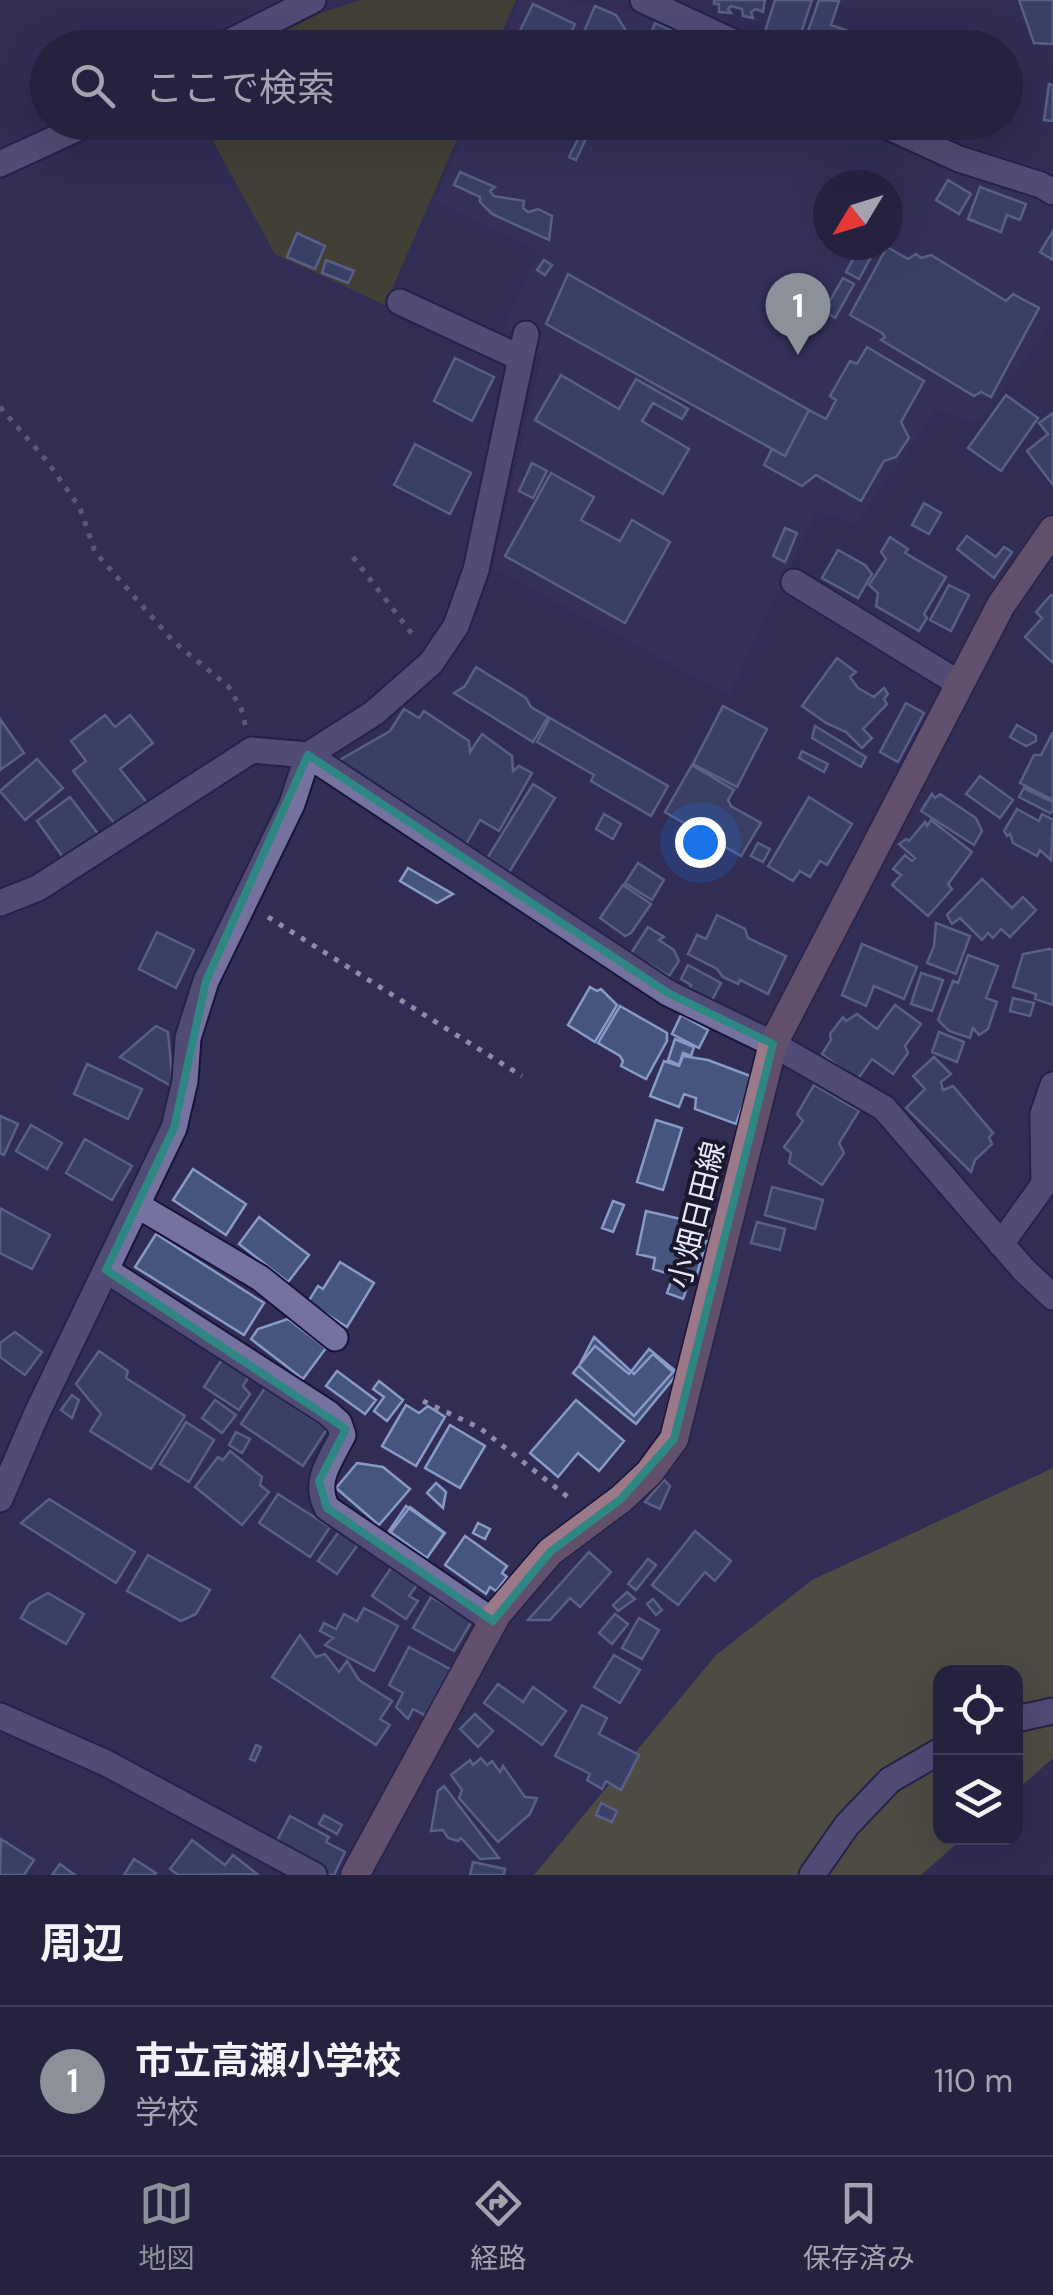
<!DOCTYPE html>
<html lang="ja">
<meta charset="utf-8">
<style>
:root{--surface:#25223f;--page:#312f4a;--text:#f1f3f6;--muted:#a3a4b0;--line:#423f59;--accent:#8c9099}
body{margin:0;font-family:"DM Sans","Noto Sans JP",sans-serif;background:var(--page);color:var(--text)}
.controls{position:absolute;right:30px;bottom:30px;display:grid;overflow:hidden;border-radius:20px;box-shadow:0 10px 40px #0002}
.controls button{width:90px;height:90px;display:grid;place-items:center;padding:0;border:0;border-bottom:2px solid var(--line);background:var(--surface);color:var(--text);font:50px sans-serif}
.compass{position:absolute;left:813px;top:170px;width:90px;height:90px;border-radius:50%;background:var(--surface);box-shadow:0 10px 40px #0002;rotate:232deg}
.you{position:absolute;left:700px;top:842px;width:35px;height:35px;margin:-25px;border:8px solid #fff;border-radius:50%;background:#1a73e8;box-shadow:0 0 0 15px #1a73e833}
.badge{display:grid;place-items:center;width:65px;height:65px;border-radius:50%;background:var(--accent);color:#fff;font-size:32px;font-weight:700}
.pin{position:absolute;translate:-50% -82px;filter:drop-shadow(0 2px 5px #0008)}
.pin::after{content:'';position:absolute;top:52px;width:35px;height:30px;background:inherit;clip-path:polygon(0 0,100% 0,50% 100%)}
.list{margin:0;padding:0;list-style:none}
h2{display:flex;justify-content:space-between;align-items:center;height:130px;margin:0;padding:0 40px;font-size:42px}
h2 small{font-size:32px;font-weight:400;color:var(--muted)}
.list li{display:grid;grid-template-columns:65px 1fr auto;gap:30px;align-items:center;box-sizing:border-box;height:150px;padding:0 40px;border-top:2px solid var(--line)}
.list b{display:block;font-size:38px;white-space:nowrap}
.list p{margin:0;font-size:32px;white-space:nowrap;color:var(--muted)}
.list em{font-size:32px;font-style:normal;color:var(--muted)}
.icon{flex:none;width:55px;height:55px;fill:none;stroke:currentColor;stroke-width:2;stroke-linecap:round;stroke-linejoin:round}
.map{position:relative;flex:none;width:1053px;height:1875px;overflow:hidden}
.search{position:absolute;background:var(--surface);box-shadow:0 10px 40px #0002;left:30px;right:30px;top:30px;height:110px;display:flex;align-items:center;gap:25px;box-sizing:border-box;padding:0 35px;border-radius:55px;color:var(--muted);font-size:38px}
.sheet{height:280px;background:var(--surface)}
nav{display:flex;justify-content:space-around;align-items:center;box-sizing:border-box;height:140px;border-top:2px solid var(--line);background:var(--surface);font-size:28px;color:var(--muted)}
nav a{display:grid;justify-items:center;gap:5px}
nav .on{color:var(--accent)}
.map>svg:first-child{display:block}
.built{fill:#383361;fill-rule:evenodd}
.green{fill:#575514}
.forest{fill:#716f30}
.building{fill:#45557d;stroke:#889bc7;stroke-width:2.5}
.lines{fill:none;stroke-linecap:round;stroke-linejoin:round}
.minor-casing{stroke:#1a1339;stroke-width:29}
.secondary-casing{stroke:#1a1339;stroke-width:31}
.path{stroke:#8e8ca9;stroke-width:5;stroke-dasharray:5 8;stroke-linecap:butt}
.minor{stroke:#7572a0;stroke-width:25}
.secondary{stroke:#9c7988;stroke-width:28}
.marked{fill:none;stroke:#2f8783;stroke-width:8;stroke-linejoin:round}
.labels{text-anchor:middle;stroke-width:8;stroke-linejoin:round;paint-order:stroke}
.street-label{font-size:30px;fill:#e7e7fb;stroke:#1a182a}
</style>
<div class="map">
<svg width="1053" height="1875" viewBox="0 0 1053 1875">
<rect width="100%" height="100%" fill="#312d54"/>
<!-- built -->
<path class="built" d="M520 0H562L644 13 718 48H500Z
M468 123H854L956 174 1042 196 1053 204V320L979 423 936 410 856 524 817 510 729 695 492 568 542 356 504 327 539 252 435 201ZM828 185H888V245H828Z"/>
<!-- green -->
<path class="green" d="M361 0H516L496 47H253L323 12Z
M203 123H464L385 305 275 254Z"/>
<!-- forest -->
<path class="forest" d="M1053 1468V1758L1016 1791V1672H940V1838H963L921 1875H534L716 1655 812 1580Z"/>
<!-- building -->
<path class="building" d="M714 0H765L763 12 756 9 751 12 753 18 743 16 742 9 731 6 728 9 731 13 719 12V4H714Z
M775 0H812L796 48H780L777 43 763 38Z
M819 0 839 1 831 25 854 33 849 48H802Z
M1019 0H1053V44L1034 43Z
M533 4 575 24 564 48H544L518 35Z
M595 6 616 15 625 29 615 48H577Z
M655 23 691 38 687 48H645Z
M1049 84 1053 85V121L1044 120Z
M583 129 589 132 576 160 569 157Z
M460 172 495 187 490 191 494 196 524 201 523 208 528 212 538 209 552 216 549 240 492 214 480 202V197L454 185Z
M948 180 971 194 959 214 936 200Z
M980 187 1026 204 1020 220 1007 215 1001 232 968 219Z
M1053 231V260L1040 252Z
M297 233 325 246 315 269 287 257Z
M861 245 876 248 859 279 846 272Z
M887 247 908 259 916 254 921 258 931 255 1006 301 1013 294 1039 308 991 397 981 392 974 396 881 340 885 337 882 333 850 315Z
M326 260 354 271 348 283 322 273Z
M544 260 552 265 545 275 537 270Z
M568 274 809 410 785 456 546 324Z
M843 278 854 284 835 318 824 311Z
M867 347 924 381 901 422 909 438 896 457 884 461 861 501 816 475 802 486 764 465 772 449 785 456 809 410 826 419 836 400 830 396 850 361 857 364Z
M455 358 494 377 472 421 434 401Z
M561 375 619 409 636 379 688 409 682 419 653 403 642 421 689 449 663 494 535 420Z
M1006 395 1038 418 1001 471 968 448Z
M1053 413V485L1027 451 1048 434 1039 423Z
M415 444 471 473 450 514 394 485Z
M532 463 547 471 533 498 519 491Z
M551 473 594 497 581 520 620 541 632 520 670 542 625 623 505 556Z
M924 503 941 513 929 534 912 525Z
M785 528 797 533 785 562 773 556Z
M967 536 996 557 1004 547 1012 552 994 578 957 549Z
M890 537 908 549 905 553 946 577 924 614 927 618 919 631 876 606 878 593 869 585 886 559 881 552Z
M838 550 865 565 872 574 858 598 822 578Z
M949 585 969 595 951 631 930 620Z
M1051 595 1053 597V663L1025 637 1042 618 1036 612Z
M837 658 856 672 850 677 858 688 874 697 884 688 888 694 884 699 887 704 863 729 872 738 862 748 846 732 826 723 802 706Z
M476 667 526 698 531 707 548 717 533 742 454 693 465 686Z
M906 703 924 713 898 762 880 752Z
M723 706 767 729 737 787 693 764Z
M404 709 419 718 424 711 469 741 470 752 482 734 512 756 513 771 519 766 532 773 499 831 480 820 465 846 331 765 390 731Z
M105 715 115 727 130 715 153 743 120 769 152 809 121 832 73 771 86 761 71 741Z
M550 718 668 786 651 816 591 781 594 775 537 742Z
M0 719 24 753 0 770Z
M1017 725 1036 736V741L1026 746 1010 737Z
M815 726 866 757 861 767 812 738Z
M1053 732V800L1020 783 1034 755H1041Z
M802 751 828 764 824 772 799 758Z
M37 759 63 788 25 820 0 791Z
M692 765 734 790 728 800 731 806 761 823 741 856 665 812Z
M980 776 1013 800 1000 818 966 794Z
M533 784 555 798 508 874 486 860Z
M1024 788 1053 802V811L1050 813 1019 797Z
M932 794 935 798 940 794 976 818 982 831 974 845 921 811Z
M70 797 99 835 65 860 37 821Z
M809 797 852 824 827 865 820 861 810 877 800 871 793 881 768 866Z
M1017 809 1039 821 1042 814 1053 820 1051 860 1040 850 1037 856 1013 843 1010 834 1007 836 1004 831Z
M604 814 621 824 613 839 596 829Z
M931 820 972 852 948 884 952 889 928 916 892 885 901 875 893 869 905 855 912 861 915 858 899 844 906 839 909 841 925 822 927 826Z
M758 843 770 849 763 862 751 856Z
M638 863 664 880 652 900 625 883Z
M408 868 453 894 437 903 400 881Z
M982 879 1012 908 1023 897 1036 910 1010 937 1001 929 993 938 988 933 982 940 960 918 952 924 947 915Z
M623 885 651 904 631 933 625 936 600 918Z
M717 915 745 929 748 938 786 956 768 994 740 980 738 984 723 977 717 969 688 954 697 935 706 939Z
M936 923 970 936 956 974 927 963 934 946Z
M648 927 664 937 659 940 674 950 679 961 669 976 649 964 642 968 628 958Z
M157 932 194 950 176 988 139 969Z
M862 944 917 967 904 999 874 986 866 1006 842 995Z
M1049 949 1053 950V1005L1035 999 1036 994 1013 987 1023 954Z
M968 955 998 966 986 998 997 1002 988 1029 979 1035 973 1028 970 1038 949 1031 938 1020 953 981 958 983Z
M688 965 721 983 710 1004 687 992 691 985 681 979Z
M921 973 943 980 932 1011 911 1004Z
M590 987 597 991 601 989 617 1005 595 1042 568 1025Z
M1013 998 1034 1003 1030 1016 1010 1011Z
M895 1005 921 1024 905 1046 908 1053 893 1074 872 1059 857 1080 822 1054 831 1040 830 1034 843 1017 846 1021 857 1014 877 1029Z
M620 1006 667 1033V1041L646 1079 621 1066 623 1061 620 1056 598 1043Z
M681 1015 708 1030 699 1048 672 1034Z
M156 1026 168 1032 173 1087 120 1057Z
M939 1032 964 1042 957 1062 932 1052Z
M675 1039 694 1047 691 1056 683 1053 679 1065 668 1060Z
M683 1056 708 1060 753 1077 736 1124 695 1109 696 1098 684 1094 679 1107 650 1096 664 1061 679 1066Z
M934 1057 951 1074 941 1082 943 1090 953 1086 993 1133 989 1137 992 1144 975 1160 971 1172 906 1108 925 1089 913 1076Z
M87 1064 142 1089 128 1119 74 1094Z
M814 1085 859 1111 839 1143 844 1153 822 1185 789 1163 791 1153 784 1147 803 1121 797 1114Z
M0 1116 18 1124 4 1155 0 1153Z
M656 1120 682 1128 663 1190 637 1182Z
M31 1125 62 1143 47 1169 16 1151Z
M85 1139 132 1166 112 1200 66 1173Z
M193 1169 246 1204 226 1235 173 1200Z
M772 1187 823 1200 815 1229 765 1215Z
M613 1201 624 1205 613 1232 602 1228Z
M0 1208 50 1235 32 1269 0 1253Z
M646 1211 707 1225 713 1234 711 1243 706 1241 695 1282 653 1269 655 1258 637 1254Z
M259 1217 309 1255 288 1282 239 1244Z
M757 1222 785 1229 780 1250 751 1243Z
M156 1234 264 1303 244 1335 135 1267Z
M340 1262 374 1283 347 1327 308 1302 318 1286 323 1289Z
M671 1282 687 1288 683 1299 667 1293Z
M288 1319 326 1348 303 1379 251 1339 258 1329Z
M15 1332 42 1352 25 1375 0 1357V1343Z
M594 1337 634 1374 653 1354 673 1372 634 1416 579 1366Z
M595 1346 629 1374 649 1349 678 1373 636 1424 573 1373Z
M99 1351 128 1371 126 1378 185 1416 151 1469 90 1431 101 1414 76 1384Z
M224 1356 251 1373 243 1386 250 1394 239 1410 204 1387Z
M337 1371 376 1400 365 1414 326 1386Z
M379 1381 403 1400 387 1421 374 1411 384 1397 373 1389Z
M265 1388 327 1429 303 1466 241 1424Z
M72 1395 79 1400 72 1418 61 1410Z
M215 1400 236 1415 222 1433 202 1418Z
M576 1400 624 1441 599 1471 578 1453 558 1477 530 1453Z
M406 1405 419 1413 428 1406 445 1417 416 1466 382 1446Z
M186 1422 214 1440 189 1482 160 1464Z
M450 1425 485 1446 460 1488 425 1468Z
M236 1432 250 1439 242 1453 229 1445Z
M230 1451 262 1477 260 1485 269 1492 242 1525 195 1487 218 1457 223 1460Z
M357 1463 383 1467 410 1489 379 1525 336 1488Z
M664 1480 670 1486 660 1509 645 1502Z
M436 1483 446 1492 443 1508 427 1493Z
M278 1494 330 1527 310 1557 259 1523Z
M49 1499 135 1552 116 1583 21 1523Z
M406 1506 444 1533 427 1558 389 1531Z
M410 1507 445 1533 426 1559 390 1533Z
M478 1523 490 1529 485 1539 473 1533Z
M340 1530 359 1543 337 1574 318 1561Z
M695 1531 731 1561 715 1581 705 1572 678 1605 652 1585Z
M465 1536 507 1566 502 1573 507 1577 496 1591 490 1587 486 1594 445 1565Z
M589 1552 611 1572 580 1607 570 1598 550 1620H528Z
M148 1555 210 1590 196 1614 181 1621 127 1591Z
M648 1559 656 1565 636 1590 628 1584Z
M391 1568 417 1585 409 1596 418 1601 406 1619 372 1596Z
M627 1592 635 1599 618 1611 613 1605Z
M48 1593 84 1614 66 1644 21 1618 29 1604Z
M431 1597 472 1621 454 1651 413 1628Z
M653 1599 662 1610 656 1615 647 1604Z
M364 1608 398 1626 374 1671 325 1645 333 1638 320 1631 324 1623 336 1629 344 1614 357 1621Z
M615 1614 628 1624 612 1644 599 1633Z
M639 1618 659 1630 642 1659 622 1648Z
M300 1635 316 1657 325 1654 339 1672 347 1661 359 1680 392 1701 380 1719 390 1725 376 1745 272 1677Z
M409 1647 452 1670 428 1717 413 1709 408 1719 396 1707 403 1693 389 1685Z
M614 1655 640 1670 620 1703 594 1687Z
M498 1684 523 1702 533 1687 566 1711 542 1745 484 1703Z
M582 1705 607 1718 599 1734 639 1755 621 1790 606 1781 602 1789 587 1780 590 1774 555 1756Z
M475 1714 493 1731 478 1747 460 1729Z
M256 1745 261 1747 255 1761 250 1759Z
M481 1758 487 1765 492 1761 500 1772 503 1766 525 1797 537 1798 530 1814 498 1842 459 1798 462 1790 451 1775 470 1760 473 1765Z
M444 1786 499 1858 480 1859 461 1838 458 1841 448 1838 443 1830 431 1831 438 1791Z
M601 1803 617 1811 612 1822 596 1815Z
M324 1815 342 1825 337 1834 319 1824Z
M290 1816 329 1837 326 1842 345 1852 334 1875H326L273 1848Z
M1 1839 34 1860 24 1875H0Z
M192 1840 225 1865 233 1855 257 1874 178 1875 170 1869Z
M134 1859 156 1873 154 1875H124Z
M473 1862 505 1869 504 1875H470Z
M60 1864 75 1875H52Z"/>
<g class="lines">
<defs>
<path id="minor" d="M643 0 746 48
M218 48 313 0
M878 122 959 159 1041 185 1053 192
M0 164 91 122
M400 302 521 358
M794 582 960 684
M0 903 38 888 252 750 308 755 668 993 773 1044 884 1108 1024 1270 1053 1297
M137 1205 260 1278 335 1338
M1001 1244 1044 1184 1043 1114 1053 1085
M106 1270 328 1413 339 1423 343 1435C330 1461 313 1481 327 1508L493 1621
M0 1499 37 1413 174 1128 185 1081 188 1038 206 981 292 804 308 755 374 713 431 663 456 626 476 570 526 334
M0 1716 106 1763 314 1875
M1016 1719 1053 1711
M812 1875 847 1825 890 1780 940 1751"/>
<path id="secondary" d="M355 1875 497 1614 550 1552 621 1499 649 1473 674 1439 773 1044 1001 605 1053 530"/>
</defs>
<!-- minor casing -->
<use href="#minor" class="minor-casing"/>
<!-- secondary casing -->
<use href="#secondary" class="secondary-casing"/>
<!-- path -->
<path class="path" d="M0 407 47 461 80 508 95 552 174 642 228 686 241 708 246 728
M353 557 416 639
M268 917 522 1076
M423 1401 480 1428 573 1501"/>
<!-- minor -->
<use href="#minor" class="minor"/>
<!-- secondary -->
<use href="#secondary" class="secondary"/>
</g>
<!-- marked area -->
<path d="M0 0H1053V1875H0ZM308 755 668 993 773 1044 674 1439 621 1499 550 1552 493 1621 327 1508 319 1481 346 1429 106 1270 174 1128 206 981Z" fill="#312d54" fill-opacity=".55" fill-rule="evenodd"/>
<path class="marked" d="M308 755 668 993 773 1044 674 1439 621 1499 550 1552 493 1621 327 1508 319 1481 346 1429 106 1270 174 1128 206 981Z"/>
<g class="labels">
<!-- street labels -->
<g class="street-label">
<text transform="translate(697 1215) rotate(-76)" y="10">小畑日田線</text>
</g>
</g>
</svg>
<div class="controls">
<button><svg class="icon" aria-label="locate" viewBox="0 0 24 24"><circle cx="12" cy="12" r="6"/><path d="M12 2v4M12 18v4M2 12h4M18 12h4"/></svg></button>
<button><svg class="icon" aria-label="layers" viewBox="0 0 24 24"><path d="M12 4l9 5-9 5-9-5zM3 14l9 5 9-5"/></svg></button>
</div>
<svg class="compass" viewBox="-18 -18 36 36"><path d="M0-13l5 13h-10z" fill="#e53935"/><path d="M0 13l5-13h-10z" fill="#a3a4b0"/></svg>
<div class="you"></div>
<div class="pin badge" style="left:798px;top:355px">1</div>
<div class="search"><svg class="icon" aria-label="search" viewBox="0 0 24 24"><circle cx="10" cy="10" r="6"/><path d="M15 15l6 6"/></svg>ここで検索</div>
</div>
<section class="sheet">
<h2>周辺<small></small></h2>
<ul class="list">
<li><span class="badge">1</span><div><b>市立高瀬小学校</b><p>学校</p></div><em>110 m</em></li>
</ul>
</section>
<nav>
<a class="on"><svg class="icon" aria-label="map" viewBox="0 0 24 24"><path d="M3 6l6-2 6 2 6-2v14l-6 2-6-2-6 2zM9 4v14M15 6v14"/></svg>地図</a>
<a><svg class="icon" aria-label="directions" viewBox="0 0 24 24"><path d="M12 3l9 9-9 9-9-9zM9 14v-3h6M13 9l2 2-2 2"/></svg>経路</a>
<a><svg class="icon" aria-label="saved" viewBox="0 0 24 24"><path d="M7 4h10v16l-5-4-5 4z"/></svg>保存済み</a>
</nav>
